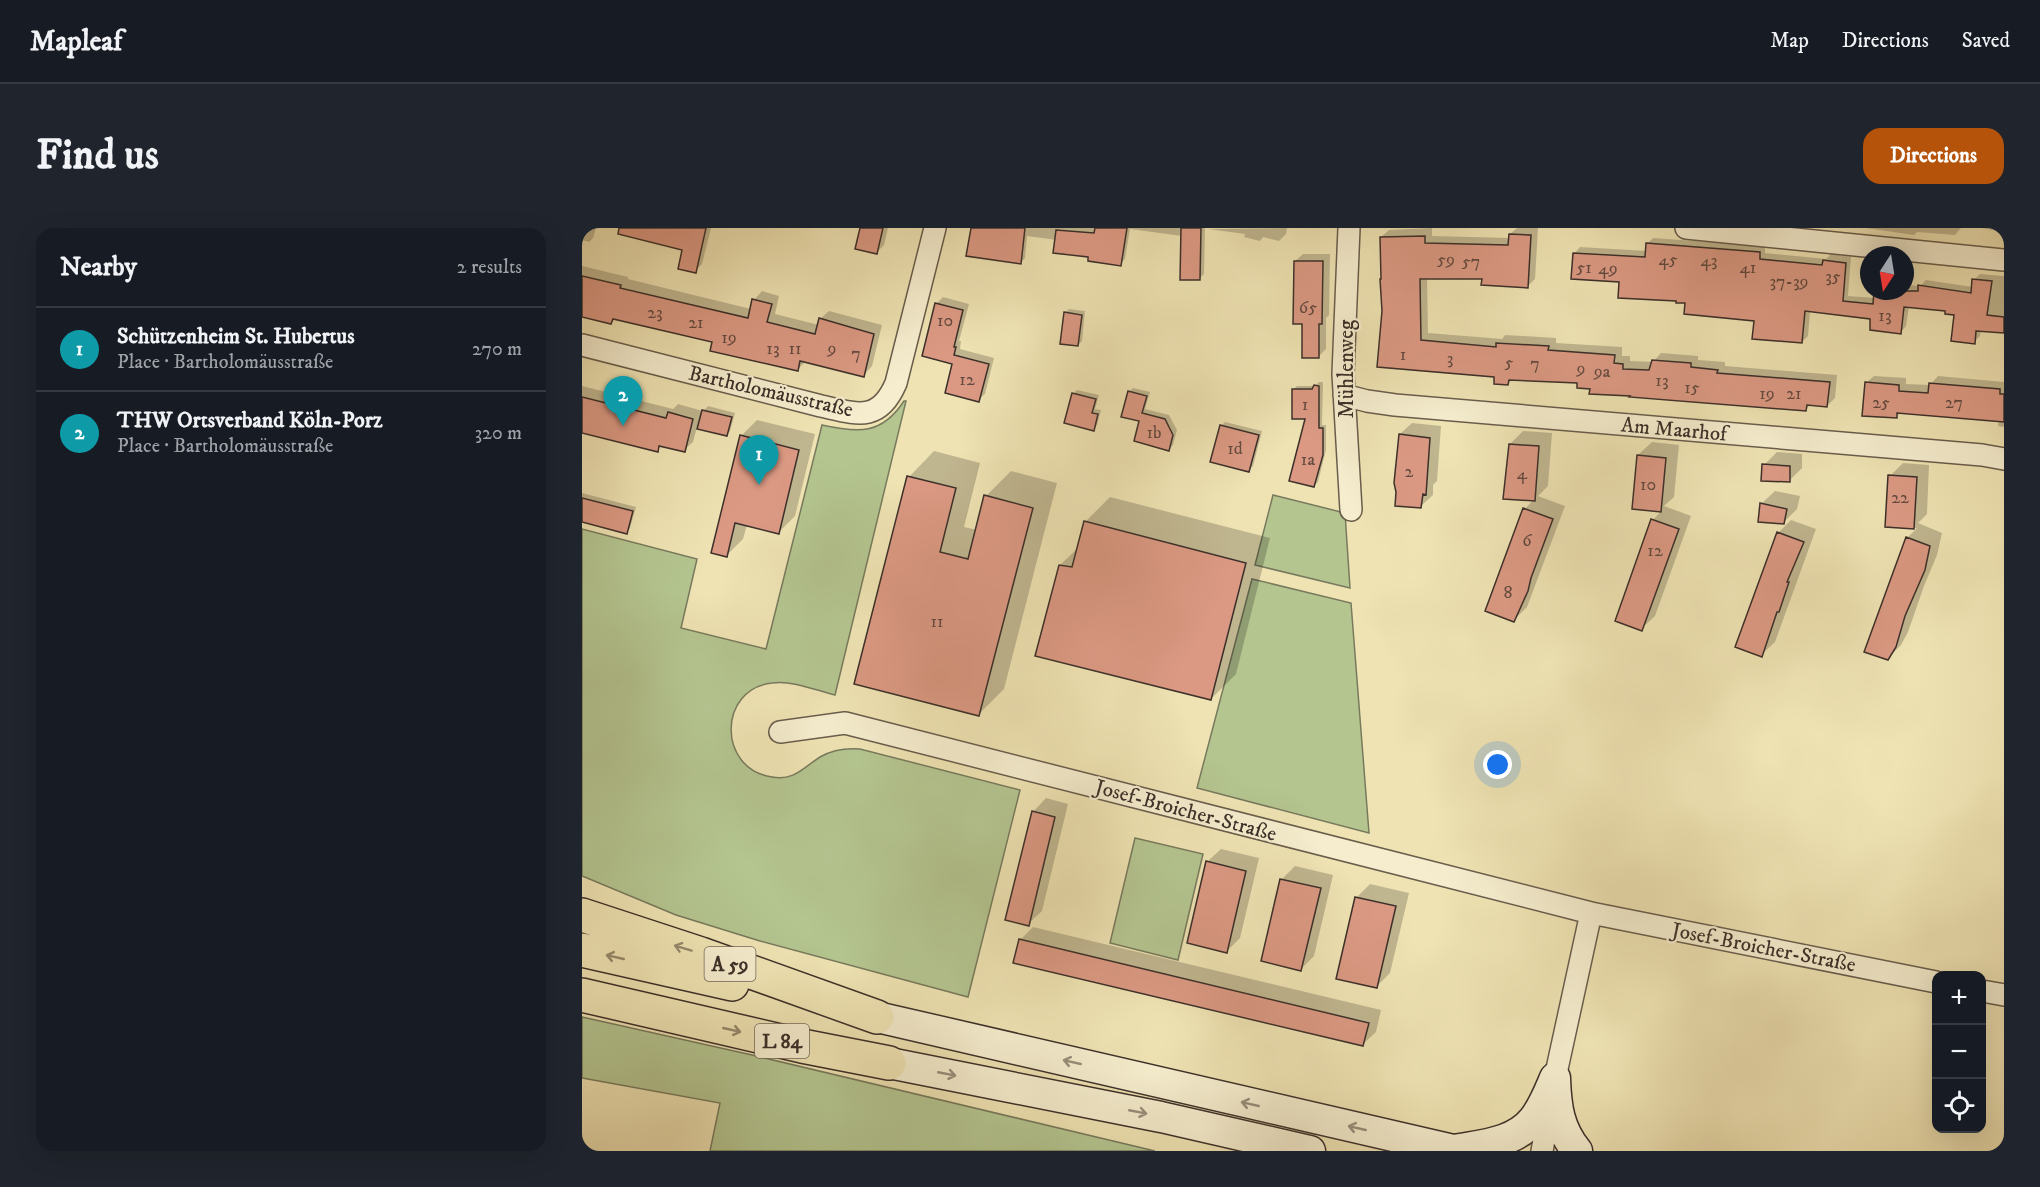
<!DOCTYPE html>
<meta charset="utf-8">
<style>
:root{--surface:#171b24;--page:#20242c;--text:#f1f3f6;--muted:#9ea1a6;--line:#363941;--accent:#b45309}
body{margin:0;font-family:"IM FELL DW Pica",serif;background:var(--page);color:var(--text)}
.controls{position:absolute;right:18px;bottom:18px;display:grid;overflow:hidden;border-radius:12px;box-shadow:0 6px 24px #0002}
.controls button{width:54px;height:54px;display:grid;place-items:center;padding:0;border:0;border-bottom:2px solid var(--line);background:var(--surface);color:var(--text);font:30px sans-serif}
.compass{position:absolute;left:1278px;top:18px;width:54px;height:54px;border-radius:50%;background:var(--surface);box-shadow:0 6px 24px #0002;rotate:192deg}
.you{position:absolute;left:916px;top:537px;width:21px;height:21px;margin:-15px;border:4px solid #fff;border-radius:50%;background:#1a73e8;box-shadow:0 0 0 9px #1a73e833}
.badge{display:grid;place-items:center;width:39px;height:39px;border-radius:50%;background:var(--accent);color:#fff;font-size:20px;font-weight:700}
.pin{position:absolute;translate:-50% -50px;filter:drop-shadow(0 2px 3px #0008)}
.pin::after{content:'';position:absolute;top:32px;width:21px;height:18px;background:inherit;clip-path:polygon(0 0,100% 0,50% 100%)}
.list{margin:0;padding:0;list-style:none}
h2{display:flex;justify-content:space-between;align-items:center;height:78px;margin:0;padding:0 24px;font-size:26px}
h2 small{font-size:20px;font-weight:400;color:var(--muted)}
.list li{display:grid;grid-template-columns:39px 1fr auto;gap:18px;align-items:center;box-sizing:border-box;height:84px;padding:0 24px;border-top:2px solid var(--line)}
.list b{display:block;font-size:22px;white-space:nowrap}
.list p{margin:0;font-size:20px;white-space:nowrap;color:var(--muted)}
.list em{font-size:20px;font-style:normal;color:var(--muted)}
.icon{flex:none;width:33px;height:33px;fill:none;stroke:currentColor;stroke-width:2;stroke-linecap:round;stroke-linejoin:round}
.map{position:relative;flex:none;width:1422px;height:923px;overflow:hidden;border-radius:18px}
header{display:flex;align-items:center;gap:36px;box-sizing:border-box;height:84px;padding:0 30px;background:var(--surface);border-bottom:2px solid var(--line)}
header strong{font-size:28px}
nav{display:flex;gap:33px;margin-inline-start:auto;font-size:21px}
.intro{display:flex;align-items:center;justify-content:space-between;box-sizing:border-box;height:144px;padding:0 36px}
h1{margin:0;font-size:42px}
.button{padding:15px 27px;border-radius:18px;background:var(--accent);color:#fff;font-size:21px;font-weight:700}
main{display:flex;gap:36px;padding:0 36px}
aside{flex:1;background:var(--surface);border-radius:18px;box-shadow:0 6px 24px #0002}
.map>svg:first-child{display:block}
.green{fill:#b4c590;stroke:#787a5d;stroke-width:1.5}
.shadow{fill:#0003}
.building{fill:#db9983;stroke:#3c302a;stroke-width:1.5}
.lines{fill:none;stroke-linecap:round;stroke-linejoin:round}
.street-casing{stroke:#695d4c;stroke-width:24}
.secondary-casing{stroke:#3c302a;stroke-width:33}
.highway-casing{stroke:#3c302a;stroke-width:36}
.street{stroke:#f5edce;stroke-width:21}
.secondary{stroke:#f5edce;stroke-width:30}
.highway{stroke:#efe3b3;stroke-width:33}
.oneway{stroke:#968a6e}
.oneway2{stroke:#988e7c}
.labels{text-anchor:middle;stroke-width:4.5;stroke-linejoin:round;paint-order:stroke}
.number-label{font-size:18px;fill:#644a40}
.shield{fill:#f5edce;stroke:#74695b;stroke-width:1.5}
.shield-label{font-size:20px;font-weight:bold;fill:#3c302a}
.street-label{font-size:21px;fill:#3c302a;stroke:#f5edce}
</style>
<header>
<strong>Mapleaf</strong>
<nav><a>Map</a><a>Directions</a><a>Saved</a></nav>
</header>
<div class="intro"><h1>Find us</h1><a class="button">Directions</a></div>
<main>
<aside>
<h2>Nearby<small>2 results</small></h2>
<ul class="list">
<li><span class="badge" style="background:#0f9aa8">1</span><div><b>Schützenheim St. Hubertus</b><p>Place · Bartholomäusstraße</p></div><em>270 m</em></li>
<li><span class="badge" style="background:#0f9aa8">2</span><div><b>THW Ortsverband Köln-Porz</b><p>Place · Bartholomäusstraße</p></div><em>320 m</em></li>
</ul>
</aside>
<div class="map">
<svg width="1422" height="923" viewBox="0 0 1422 923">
<rect width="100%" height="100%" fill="#efe3b3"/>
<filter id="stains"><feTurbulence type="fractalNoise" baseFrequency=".00333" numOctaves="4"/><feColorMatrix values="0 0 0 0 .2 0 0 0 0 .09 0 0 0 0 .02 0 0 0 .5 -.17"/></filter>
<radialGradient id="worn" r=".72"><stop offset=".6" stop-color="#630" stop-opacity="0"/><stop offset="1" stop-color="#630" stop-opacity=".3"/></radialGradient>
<!-- green -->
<path class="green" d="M322 173H324L253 467C233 462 210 452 190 455 136 461 135 541 190 549 212 553 221 540 238 529 250 522 264 520 278 521L438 562 386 769 178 713 94 687 0 648V301L115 331 99 400 184 421 240 197C276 205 300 207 322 173Z
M691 267 763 285 768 360 673 337Z
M670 351 769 375 787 605 615 560Z
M553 610 621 626 596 732 528 715Z
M0 789 170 827 573 923H128L138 875 0 850Z"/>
<!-- shadow -->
<path class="shadow" d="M0 0H14L11 10 7 14 0 12Z
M63 0H129L120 36 113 43 102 21Z
M280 0H306L302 17 294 25Z
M390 0H623L622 46 617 51 600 8 548 1 543 31 538 36 508 28 475 12 445 8 443 30 438 35Z
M705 0 704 6 697 13 681 9 678 13 662 9 663 6 626 1Z
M850 0V8L928 10V6L935 0H956L953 51 945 59 901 49 845 50 846 105 920 111 923 107 974 110V115L1040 119V128H1048V133L1071 134 1079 125 1116 128V132L1143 134V138L1255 147 1253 170 1245 178 1229 176 1224 181 1009 159 997 154 931 150 926 155 914 148 797 137 802 83 799 9 807 2Z
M1284 0H1379L1373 7 1335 4 1332 7Z
M1399 0H1422V4Z
M1071 10 1183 18V25L1244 31 1249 26 1269 29 1266 68 1293 70 1294 63H1323V57L1338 58 1344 52 1391 59 1392 52 1398 46 1422 48V103L1399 101 1398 108 1392 114 1374 85 1365 81 1327 78 1324 98 1318 105 1290 90 1228 83 1226 108 1220 114 1173 92 1105 74 1038 52 992 26 998 19 1065 23V16Z
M721 26H748L747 87 744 90V121L736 129 713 33Z
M0 38 46 49V51L169 81 172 72 180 63 197 68 193 86 237 97 238 91 247 83 300 97 290 138 282 147 224 133 216 141 132 113 34 90 29 94 0 87Z
M361 69 387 76 377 113H379L378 121 412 130 403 166 396 172 372 134 354 76Z
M487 81 503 83 500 113 496 117 483 85Z
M1292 148 1324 150V156L1348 157 1356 148 1422 154V199L1416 198 1417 192 1319 184 1314 189 1284 155Z
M737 154H741L740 197H744V222L736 254 732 258 725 189 711 162 715 158H733Z
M0 158 91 181 96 176 121 183 126 178 153 185 148 203 144 207 115 199 111 214 102 222 80 217 75 222 0 203Z
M551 160 568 164 563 181 587 187 595 202 591 217 587 221 559 192 547 164Z
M495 162 517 167 513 181 519 182 515 197 511 201 491 166Z
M175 192 233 206 213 288 197 304 165 297 161 311 145 327 159 208Z
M643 194 680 203 671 238 667 242 639 198Z
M830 195 859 198 855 253 851 257V267L839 278 818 206Z
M941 203 970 205 966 258 956 268 983 278 945 379 932 392 943 281 952 271 928 216Z
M1070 214 1097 217 1092 269 1082 278 1109 288 1073 388 1059 401 1071 292 1080 282 1051 279 1056 227Z
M352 223 398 235 382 299 395 302 404 268 429 243 475 255 422 461 397 486 327 249Z
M1195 224 1220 226V240L1207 253 1182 237Z
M1321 235 1347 237 1345 286 1336 295 1360 305 1355 327 1342 358 1326 404 1319 417 1305 431 1325 310 1335 300 1304 298 1308 248Z
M1193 263 1218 268 1215 281 1202 294 1179 276Z
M0 265 54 279 48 300 45 304 0 292Z
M528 269 688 310 654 446 629 471 478 337 497 319 503 294Z
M1209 292 1234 301 1193 414 1179 427 1196 305Z
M464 570 486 576 460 683 446 696 451 584Z
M639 621 677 630 658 710 645 723 625 634Z
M713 638 751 647 732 728 719 741 700 651Z
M788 656 827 665 808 745 794 759 756 750 775 669Z
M451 699 799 782 794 804 780 817 438 712Z"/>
<!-- building -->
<path class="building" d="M37 0H124L114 45 96 41 100 22 36 6Z
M278 0H301L295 26 273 21Z
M389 0H443L439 36 384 28Z
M513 0H545L539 38 506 33V29L471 25 474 2 512 5Z
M599 0H619L618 52H598Z
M927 6 949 7 946 60 899 57 900 51H838L839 112 914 119V115L967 118 966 122 1033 127 1032 135 1041 136V141L1067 142 1070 132 1109 135V139L1136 142 1135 145 1248 154 1245 179 1225 177 1224 183 1047 169 1048 168 1007 166 1008 161 995 160V155L927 152 926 157 912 156V149L795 139 800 83 798 51H799L798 9 843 8V15L926 17Z
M1064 15 1178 24V31L1240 37 1241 32 1264 35 1261 73 1291 76 1292 63H1336V57L1389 65 1390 51 1410 53 1405 87 1422 89V105L1394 103 1393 116 1369 113 1372 87 1363 86V83L1322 79 1319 106 1288 102V91L1223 83 1220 115 1170 111 1172 93 1102 86 1103 75H1094V73L1036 70 1037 54 989 51 991 25 1063 29Z
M712 33H741L740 96H737V130H720V96H711Z
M0 48 39 57 38 60 166 90 170 71 190 76 185 94 233 106 237 90 292 106 282 149 218 133 216 143 128 123 130 114 31 91 29 96 0 89Z
M353 75 381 82 372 119H374L372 127 407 136 397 174 363 165 370 136 340 128Z
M482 84 500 87 496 118 478 116Z
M1283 154 1317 157V163L1346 165 1347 155 1418 161V166H1422V194L1315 185V190L1280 188Z
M732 157 737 158V200H741V227L732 259 707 253 723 191H710V161H730Z
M546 163 565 168 560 185 583 191 591 207 587 223 552 213 557 193 539 189Z
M490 165 514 171 510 185 516 186 512 203 482 195Z
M0 169 84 190 86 184 111 191 103 224 77 218 76 224 0 205Z
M120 182 150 189 145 208 115 201Z
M638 197 677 207 667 244 628 234Z
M817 206 848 210 844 267 841 266 839 280 813 278 814 264 812 255Z
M158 207 217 222 197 306 153 295 145 329 129 325Z
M927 216 957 218 953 273 921 271Z
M1055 227 1084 230 1079 284 1050 281Z
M1180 236 1208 238V254L1179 253Z
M1306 247 1335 249 1332 301 1303 299Z
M325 248 374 260 358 324 386 331 402 267 451 280 397 488 272 456Z
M0 270 51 283 45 306 0 294Z
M1178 275 1205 281 1202 296 1176 294Z
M941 280 971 291 949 350 946 363 932 394 903 383Z
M1069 291 1097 301 1060 403 1033 393Z
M502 293 664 335 629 472 453 428 477 337 490 339Z
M1195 304 1222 314 1205 354H1207L1197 384H1195L1180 429 1153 419Z
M1324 309 1348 318 1343 342 1323 388 1314 419 1306 432 1282 424Z
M450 583 473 589 447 698 423 692Z
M624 633 664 643 645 725 605 715Z
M698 651 739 660 719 743 679 733Z
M773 669 814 678 795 760 754 751Z
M437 711 787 795 781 818 431 735Z"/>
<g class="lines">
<defs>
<path id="street" d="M767 0 761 146 769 282
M1104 0 1422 32
M0 117 239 178C275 186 297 195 314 155L353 0
M762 167 785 173 813 177 1400 227 1422 231
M198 504 263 495 1009 685 1354 754
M1400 763 1422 767
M960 923 973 850 1009 685"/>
<path id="secondary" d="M295 789 876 923
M307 835 579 889 728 923
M973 851C974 879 977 901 995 923
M873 922C899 917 933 915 951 892 961 880 967 864 973 850"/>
<path id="highway" d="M0 687 119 726 295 789
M0 722 150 756
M0 767 220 818 307 835"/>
</defs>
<!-- street casing -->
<use href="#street" class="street-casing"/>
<!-- secondary casing -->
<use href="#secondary" class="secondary-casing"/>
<!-- highway casing -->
<use href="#highway" class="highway-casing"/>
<!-- street -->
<use href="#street" class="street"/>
<!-- secondary -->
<use href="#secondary" class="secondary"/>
<!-- highway -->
<use href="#highway" class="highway"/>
</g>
<!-- one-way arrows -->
<defs><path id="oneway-shaft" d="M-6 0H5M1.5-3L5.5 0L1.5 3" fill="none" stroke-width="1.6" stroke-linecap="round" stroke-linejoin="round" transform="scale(1.5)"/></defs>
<g class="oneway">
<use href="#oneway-shaft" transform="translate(101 720) rotate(-163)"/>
<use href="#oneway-shaft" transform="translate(33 729) rotate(-167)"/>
<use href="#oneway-shaft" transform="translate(150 802) rotate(13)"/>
</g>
<g class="oneway2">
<use href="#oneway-shaft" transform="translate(490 834) rotate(-167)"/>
<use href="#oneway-shaft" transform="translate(365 846) rotate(11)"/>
<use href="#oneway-shaft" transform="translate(668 876) rotate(-167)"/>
<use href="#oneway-shaft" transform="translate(556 884) rotate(11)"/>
<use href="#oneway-shaft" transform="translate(775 900) rotate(-167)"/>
</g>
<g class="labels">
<!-- number labels -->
<g class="number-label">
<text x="864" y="37">59</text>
<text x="1086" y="37">45</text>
<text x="1127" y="38">43</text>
<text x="889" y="39">57</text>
<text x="1002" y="45">51</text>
<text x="1166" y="45">41</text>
<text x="1026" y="46">49</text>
<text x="1251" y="54">35</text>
<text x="1207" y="59">37-39</text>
<text x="726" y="85">65</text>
<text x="73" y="90">23</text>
<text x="1303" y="93">13</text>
<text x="363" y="98">10</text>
<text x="114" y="100">21</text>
<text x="147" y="115">19</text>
<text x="191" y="126">13</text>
<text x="213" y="126">11</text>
<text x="250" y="126">9</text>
<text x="274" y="131">7</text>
<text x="821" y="132">1</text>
<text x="868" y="136">3</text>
<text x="927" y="140">5</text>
<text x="953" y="141">7</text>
<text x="999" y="146">9</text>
<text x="1020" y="149">9a</text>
<text x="385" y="157">12</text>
<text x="1080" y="158">13</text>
<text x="1110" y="165">15</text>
<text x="1185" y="171">19</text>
<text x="1212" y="171">21</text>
<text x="1299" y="180">25</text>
<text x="1372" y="180">27</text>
<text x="723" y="182">1</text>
<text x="572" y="210">1b</text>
<text x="653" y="226">1d</text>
<text x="726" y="237">1a</text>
<text x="827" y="249">2</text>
<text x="940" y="251">4</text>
<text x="1066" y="262">10</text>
<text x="1318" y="275">22</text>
<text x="945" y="318">6</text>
<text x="1073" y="328">12</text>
<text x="926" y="370">8</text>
<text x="355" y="399">11</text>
</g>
<!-- shield labels -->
<g class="shield">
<rect x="122.5" y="719" width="51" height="34" rx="4.5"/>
<rect x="173" y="796" width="54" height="34" rx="4.5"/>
</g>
<g class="shield-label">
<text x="148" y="743">A 59</text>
<text x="200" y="820">L 84</text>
</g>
<!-- street labels -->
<g class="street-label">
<text transform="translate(764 141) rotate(-90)" y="7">Mühlenweg</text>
<text transform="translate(189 163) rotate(13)" y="7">Bartholomäusstraße</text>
<text transform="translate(1092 201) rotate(5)" y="7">Am Maarhof</text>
<text transform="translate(604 582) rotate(15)" y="7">Josef-Broicher-Straße</text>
<text transform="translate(1182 719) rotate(11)" y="7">Josef-Broicher-Straße</text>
</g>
</g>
<rect width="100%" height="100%" filter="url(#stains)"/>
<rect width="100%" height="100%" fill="url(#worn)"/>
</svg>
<div class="controls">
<button>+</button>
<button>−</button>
<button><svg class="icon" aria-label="locate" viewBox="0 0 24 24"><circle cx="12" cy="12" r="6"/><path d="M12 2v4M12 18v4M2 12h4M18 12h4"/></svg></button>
</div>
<svg class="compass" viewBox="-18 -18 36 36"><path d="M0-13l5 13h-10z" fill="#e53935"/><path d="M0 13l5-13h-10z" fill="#9ea1a6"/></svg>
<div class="you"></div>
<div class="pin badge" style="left:177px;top:257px;background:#0f9aa8">1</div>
<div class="pin badge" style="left:41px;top:198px;background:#0f9aa8">2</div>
</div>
</main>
